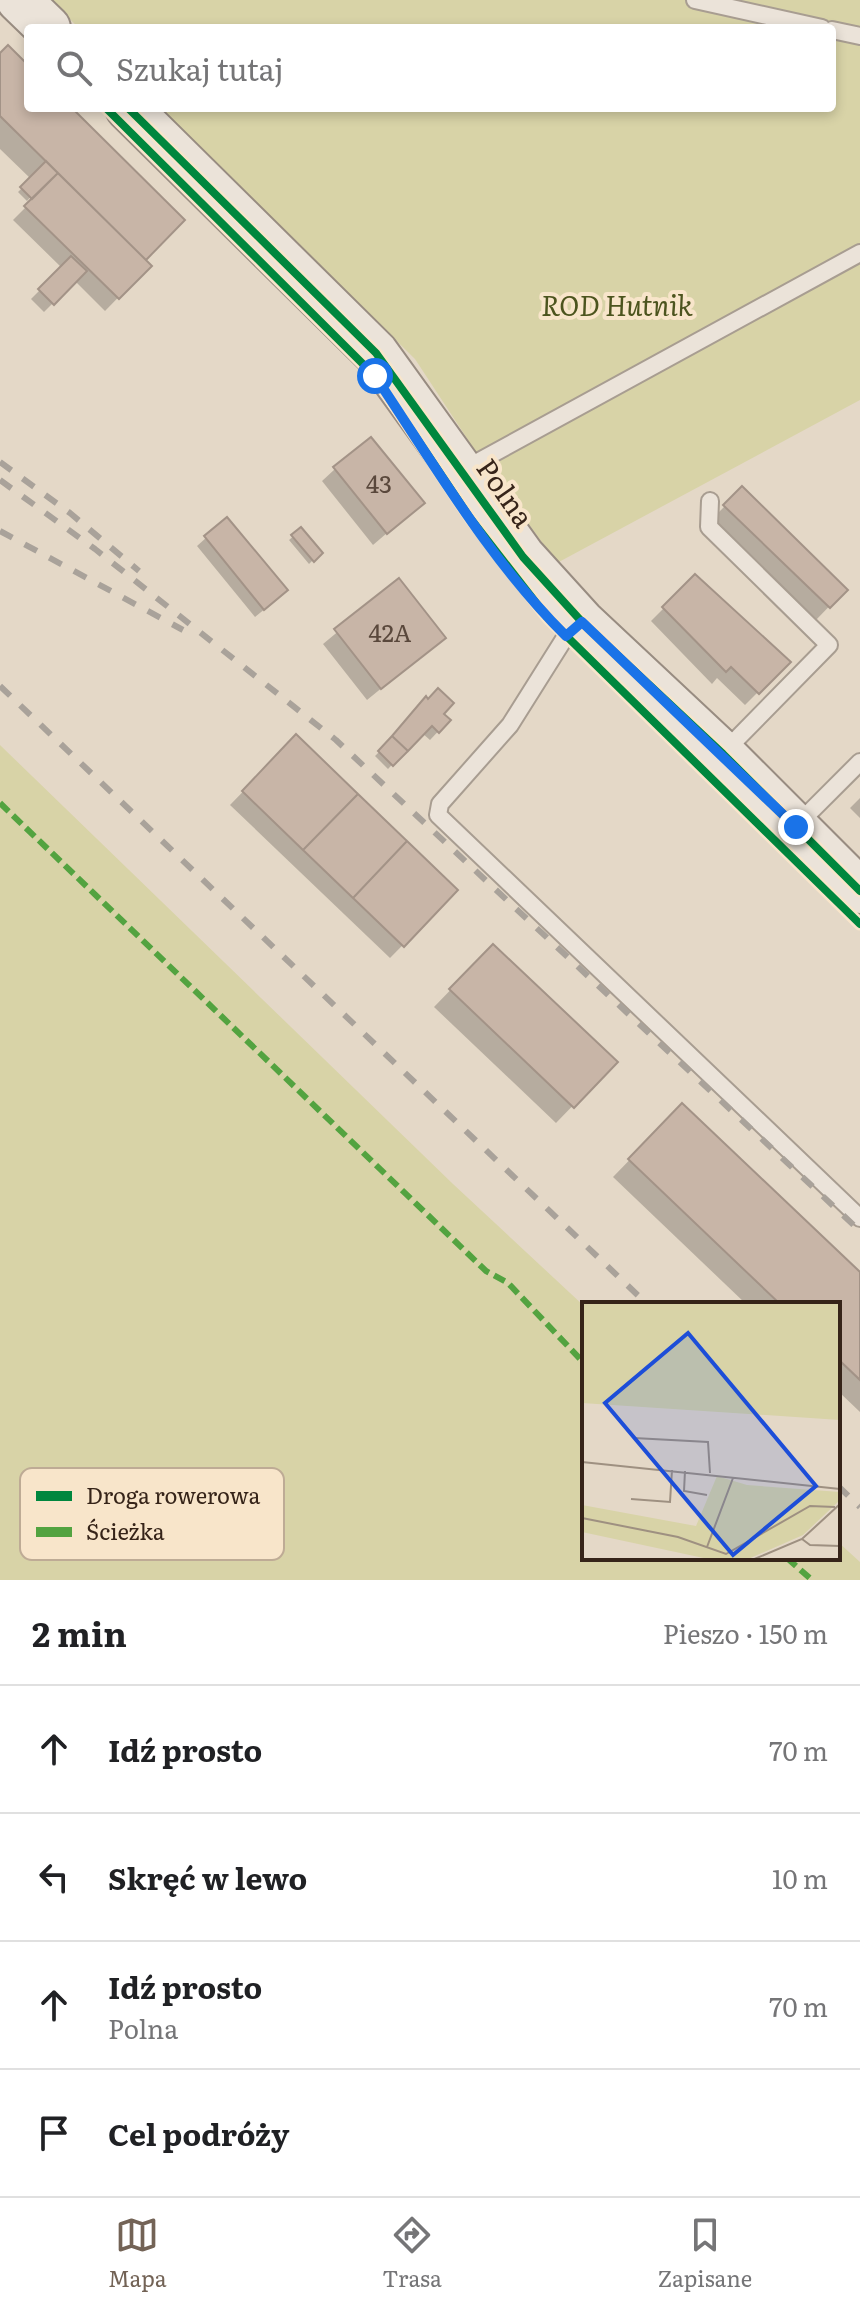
<!DOCTYPE html>
<html lang="pl">
<meta charset="utf-8">
<style>
:root{--surface:#fff;--page:#f6f6f6;--text:#202124;--muted:#757577;--line:#e0e0e0;--accent:#736356}
body{margin:0;font-family:Literata,serif;background:var(--page);color:var(--text)}
.stop{position:absolute;width:24px;height:24px;margin:-18px;border:6px solid #1a73e8;border-radius:50%;background:#fff}
.stop.end{background:#1a73e8;border-color:#fff;box-shadow:0 2px 8px #0008}
.list{margin:0;padding:0;list-style:none}
h2{display:flex;justify-content:space-between;align-items:center;height:104px;margin:0;padding:0 32px;font-size:34px}
h2 small{font-size:26px;font-weight:400;color:var(--muted)}
.list li{display:grid;grid-template-columns:52px 1fr auto;gap:24px;align-items:center;box-sizing:border-box;height:128px;padding:0 32px;border-top:2px solid var(--line)}
.list b{display:block;font-size:30px;white-space:nowrap}
.list p{margin:0;font-size:26px;white-space:nowrap;color:var(--muted)}
.list em{font-size:26px;font-style:normal;color:var(--muted)}
.icon{flex:none;width:44px;height:44px;fill:none;stroke:currentColor;stroke-width:2;stroke-linecap:round;stroke-linejoin:round}
.map{position:relative;flex:none;width:860px;height:1580px;overflow:hidden}
.search{position:absolute;background:var(--surface);box-shadow:0 4px 12px #0003;left:24px;right:24px;top:24px;height:88px;display:flex;align-items:center;gap:20px;box-sizing:border-box;padding:0 28px;border-radius:8px;color:var(--muted);font-size:30px}
.sheet{height:616px;background:var(--surface)}
nav{display:flex;justify-content:space-around;align-items:center;box-sizing:border-box;height:112px;border-top:2px solid var(--line);background:var(--surface);font-size:22px;color:var(--muted)}
nav a{display:grid;justify-items:center;gap:4px}
nav .on{color:var(--accent)}
.map>svg:first-child{display:block}
.green{fill:#d8d3a7}
.shadow{fill:#0003}
.building{fill:#c8b5a7;stroke:#a39387;stroke-width:2}
.lines{fill:none;stroke-linecap:round;stroke-linejoin:round}
.lane-casing{stroke:#a89d91;stroke-width:20}
.secondary-casing{stroke:#988c81;stroke-width:48}
.lane{stroke:#ebe3d9;stroke-width:16}
.secondary{stroke:#ebe3d9;stroke-width:44}
.rail{stroke:#a9a29a;stroke-width:6;stroke-dasharray:14 14;stroke-linecap:butt}
.quiet{stroke:#53a340;stroke-width:6;stroke-dasharray:12 6;stroke-linecap:butt}
.cycleway-casing{stroke:#f8e5ca;stroke-width:13}
.cycleway{stroke:#00873e;stroke-width:8}
.route{stroke:#1a73e8;stroke-width:10}
.labels{text-anchor:middle;stroke-width:8;stroke-linejoin:round;paint-order:stroke}
.number-label{font-size:24px;fill:#5a483c}
.park-label{font-size:28px;font-style:italic;fill:#4c541e;stroke:#f8e5ca}
.street-label{font-size:28px;fill:#362419;stroke:#f8e5ca}
.inset-road{fill:none;stroke:#9e9081;stroke-width:2}
.view{fill:#1d4ed8;fill-opacity:0.15;stroke:#1d4ed8;stroke-width:4}
.inset-edge{fill:none;stroke:#362419;stroke-width:4}
.key{fill:#f8e5ca;stroke:#beab95;stroke-width:2}
.key-label{font-size:22px;fill:#362419}
</style>
<div class="map">
<svg width="860" height="1580" viewBox="0 0 860 1580">
<rect width="100%" height="100%" fill="#e4d8c7"/>
<!-- green -->
<path class="green" d="M50 0H860V400L557 563 472 446 415 359 160 108H832V28H79Z
M0 745 453 1184 584 1306V1558H838V1542L860 1562V1580H0Z"/>
<!-- shadow -->
<path class="shadow" d="M0 55 28 68V108H69L183 220 143 260 149 266 105 311 75 281 44 312 31 299 62 268 13 220 38 195 35 192 27 201 18 192 31 179 0 149Z
M335 469 422 503 373 545 322 481Z
M742 489 845 590 816 620 712 519Z
M227 519 277 599 255 617 197 546Z
M301 530 320 553 309 564 289 540Z
M695 577 788 662 745 705 717 678 712 684 651 621Z
M399 581 443 638 367 700 323 644Z
M441 714 448 721 430 740 422 733 388 769 375 756 386 745Z
M296 737 456 891 390 958 230 805Z
M860 798V818L850 808Z
M493 946 615 1062 556 1123 434 1007Z
M682 1106 860 1275V1412L838 1391V1304H746L613 1177Z"/>
<!-- building -->
<path class="building" d="M8 45 28 65V108H72L185 220 146 260 0 116V53Z
M46 161 58 173 32 199 20 187Z
M58 173 152 266 119 299 24 206Z
M71 256 87 271 54 305 38 289Z
M371 437 425 503 387 534 333 467Z
M742 486 848 590 830 608 723 505Z
M227 517 288 590 264 610 204 536Z
M301 527 323 553 314 562 291 535Z
M695 574 791 662 759 694 731 667 726 672 662 607Z
M399 578 446 638 381 689 334 629Z
M438 688 454 703 444 714 451 720 439 733 432 726 408 751 392 736 426 696 428 699Z
M296 734 358 794 303 850 242 791Z
M392 736 408 751 393 766 378 751Z
M358 794 407 841 353 898 303 850Z
M407 841 458 890 404 947 353 898Z
M493 944 618 1062 574 1108 449 989Z
M682 1103 860 1272V1380L838 1359V1304H780L628 1159Z"/>
<g class="lines">
<defs>
<path id="lane" d="M695 0 822 28
M832 30 860 36
M463 470 860 253
M710 501 709 527 829 645 724 752
M581 623 566 636 510 725 440 804 438 815 860 1218
M797 825 860 762"/>
<path id="secondary" d="M19 0 48 28
M128 108 376 353 523 557 582 622 723 754 860 891"/>
</defs>
<!-- lane casing -->
<use href="#lane" class="lane-casing"/>
<!-- secondary casing -->
<use href="#secondary" class="secondary-casing"/>
<!-- lane -->
<use href="#lane" class="lane"/>
<!-- secondary -->
<use href="#secondary" class="secondary"/>
<!-- rail -->
<path class="rail" d="M0 462 70 513 139 571
M0 480 95 549 336 740 860 1231
M0 531 183 630
M0 686 647 1304
M838 1486 860 1507"/>
<!-- quiet -->
<path class="quiet" d="M0 803 486 1271 508 1283 584 1363
M787 1558 812 1580"/>
<defs>
<path id="cycleway" d="M106 108 375 376 470 518 547 617 860 924
M128 108 376 353 523 557 582 622 723 754 860 891"/>
</defs>
<!-- cycleway casing -->
<use href="#cycleway" class="cycleway-casing"/>
<!-- cycleway -->
<use href="#cycleway" class="cycleway"/>
</g>
<g class="lines">
<!-- route -->
<path class="route" d="M375 376C434 464 490 561 566 636L582 622 796 827"/>
</g>
<g class="labels">
<!-- number labels -->
<g class="number-label">
<text x="379" y="493">43</text>
<text x="390" y="642">42A</text>
</g>
<!-- park labels -->
<g class="park-label">
<text x="617" y="316">ROD Hutnik</text>
</g>
<!-- street labels -->
<g class="street-label">
<text transform="translate(505 493) rotate(55)" y="10">Polna</text>
</g>
</g>
<!-- overview -->
<g transform="translate(582 1302)">
<rect width="258" height="258" fill="#e4d8c7"/>
<path d="M0 0H258V118L0 101ZM135 174 165 183 258 190V198L221 233 164 258H131L0 230V203L114 224Z" fill="#d8d3a7"/>
<path class="inset-road" d="M52 136 126 140 128 171M0 160 258 187M103 169 102 189 125 193M49 197 88 200 90 168M0 216 96 235 144 252 228 204 253 205M220 237 228 243 258 244M125 245 151 176M170 258 220 237 258 202"/>
<path class="view" d="M106 31 234 184 151 253 23 101Z"/>
<rect width="258" height="258" class="inset-edge"/>
</g>
<!-- legend -->
<rect x="20" y="1468" width="264" height="92" rx="12" class="key"/>
<rect x="36" y="1491" width="36" height="10" fill="#00873e"/>
<rect x="36" y="1527" width="36" height="10" fill="#53a340"/>
<g class="key-label">
<text x="86" y="1504">Droga rowerowa</text>
<text x="86" y="1540">Ścieżka</text>
</g>
</svg>
<div class="stop" style="left:375px;top:376px"></div>
<div class="stop end" style="left:796px;top:827px"></div>
<div class="search"><svg class="icon" aria-label="search" viewBox="0 0 24 24"><circle cx="10" cy="10" r="6"/><path d="M15 15l6 6"/></svg>Szukaj tutaj</div>
</div>
<section class="sheet">
<h2>2 min<small>Pieszo · 150 m</small></h2>
<ul class="list">
<li><svg class="icon" aria-label="ahead" viewBox="0 0 24 24"><path d="M12 20V5M6 11l6-6 6 6"/></svg><div><b>Idź prosto</b></div><em>70 m</em></li>
<li><svg class="icon" aria-label="left" viewBox="0 0 24 24"><path d="M17 20v-9H6M10 6l-5 5 5 5"/></svg><div><b>Skręć w lewo</b></div><em>10 m</em></li>
<li><svg class="icon" aria-label="ahead" viewBox="0 0 24 24"><path d="M12 20V5M6 11l6-6 6 6"/></svg><div><b>Idź prosto</b><p>Polna</p></div><em>70 m</em></li>
<li><svg class="icon" aria-label="arrive" viewBox="0 0 24 24"><path d="M6 21V4h12l-3 4 3 4H6"/></svg><div><b>Cel podróży</b></div></li>
</ul>
</section>
<nav>
<a class="on"><svg class="icon" aria-label="map" viewBox="0 0 24 24"><path d="M3 6l6-2 6 2 6-2v14l-6 2-6-2-6 2zM9 4v14M15 6v14"/></svg>Mapa</a>
<a><svg class="icon" aria-label="directions" viewBox="0 0 24 24"><path d="M12 3l9 9-9 9-9-9zM9 14v-3h6M13 9l2 2-2 2"/></svg>Trasa</a>
<a><svg class="icon" aria-label="saved" viewBox="0 0 24 24"><path d="M7 4h10v16l-5-4-5 4z"/></svg>Zapisane</a>
</nav>
